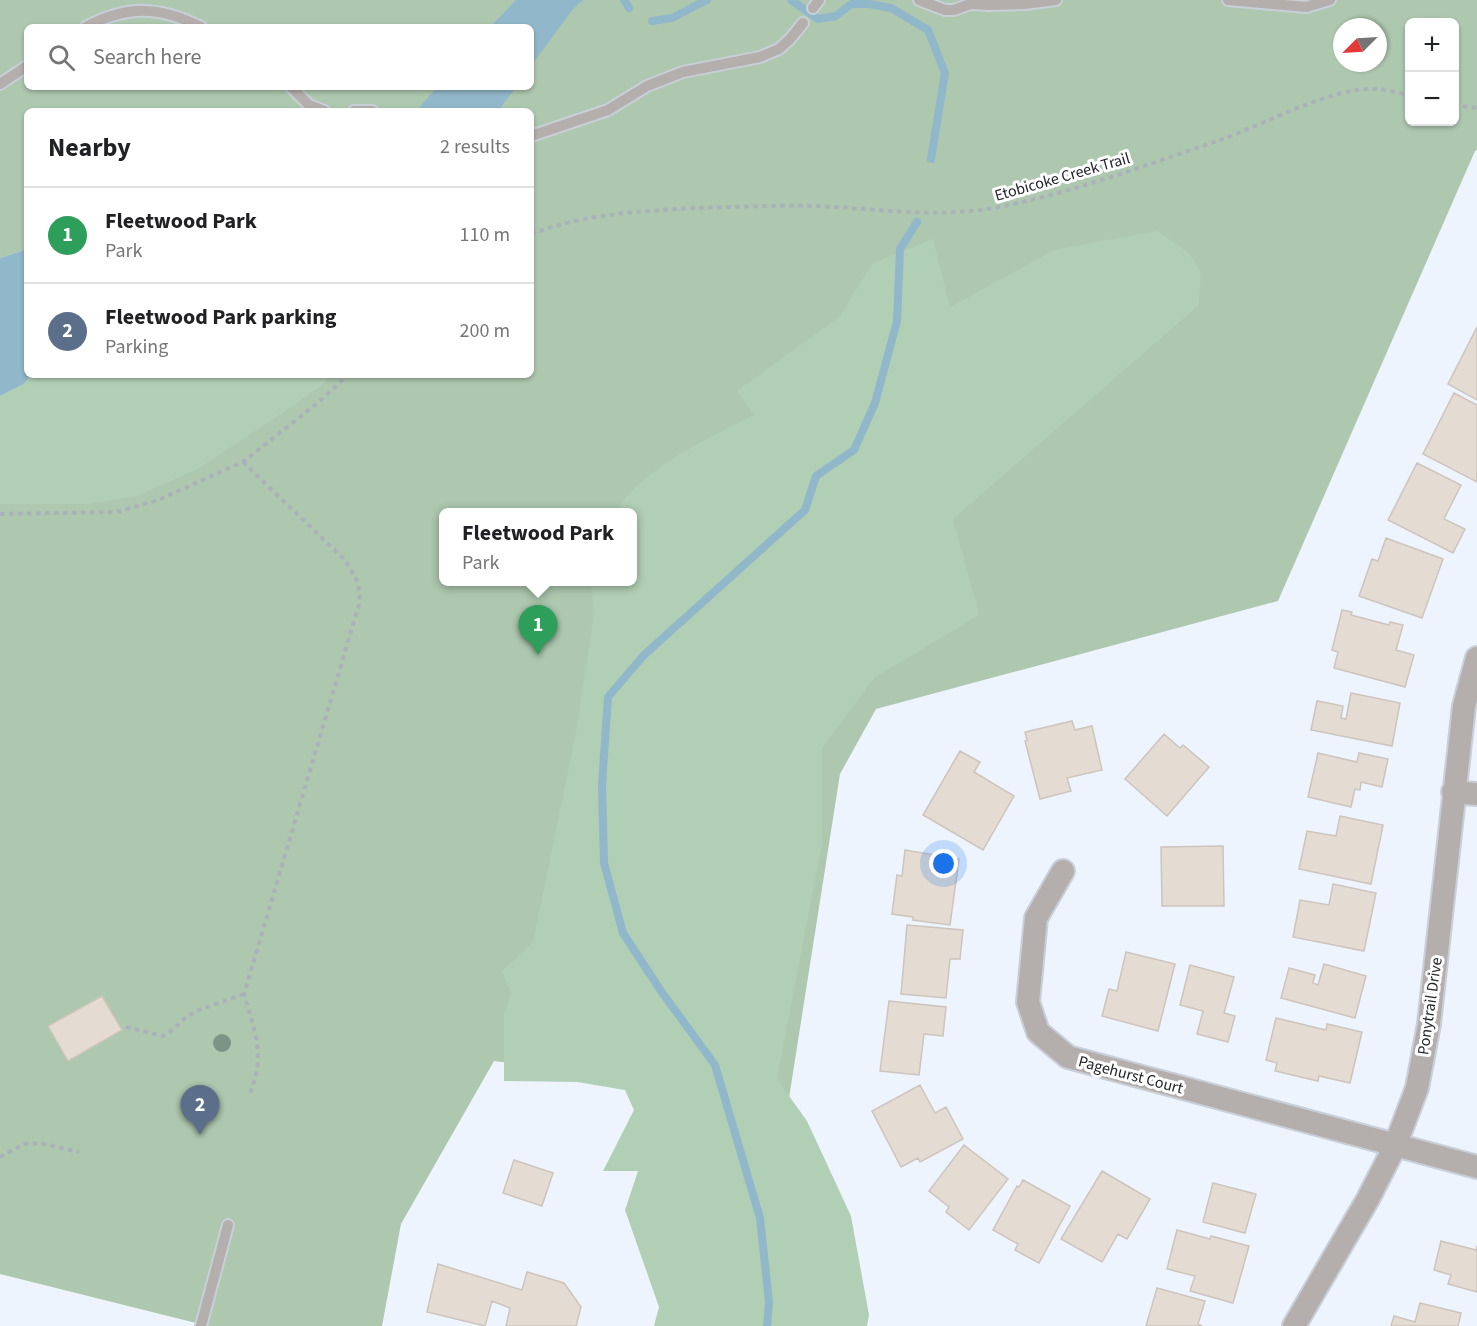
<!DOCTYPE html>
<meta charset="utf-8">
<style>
:root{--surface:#fff;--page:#f2f2f2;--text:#202124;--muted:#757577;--line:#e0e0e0;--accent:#6b7621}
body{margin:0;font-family:"Source Sans 3",sans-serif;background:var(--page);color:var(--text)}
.controls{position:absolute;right:18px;top:18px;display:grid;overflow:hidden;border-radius:9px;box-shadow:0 2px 4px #0004}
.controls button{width:54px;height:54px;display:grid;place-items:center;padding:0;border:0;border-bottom:2px solid var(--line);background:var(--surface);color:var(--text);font:30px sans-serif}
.compass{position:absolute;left:1333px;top:18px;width:54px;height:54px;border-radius:50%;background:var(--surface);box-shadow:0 2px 4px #0004;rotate:246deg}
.you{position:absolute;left:944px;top:864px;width:21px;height:21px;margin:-15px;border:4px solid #fff;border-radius:50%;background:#1a73e8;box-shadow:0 0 0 9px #1a73e833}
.badge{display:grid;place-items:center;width:39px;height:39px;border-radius:50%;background:var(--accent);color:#fff;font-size:20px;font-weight:700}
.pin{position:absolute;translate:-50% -50px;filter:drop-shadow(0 2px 3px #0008)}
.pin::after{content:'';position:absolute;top:32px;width:21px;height:18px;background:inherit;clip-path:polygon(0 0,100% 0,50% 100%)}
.popup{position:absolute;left:439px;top:508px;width:198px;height:78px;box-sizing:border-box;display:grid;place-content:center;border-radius:9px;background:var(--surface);filter:drop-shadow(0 2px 4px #0005);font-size:20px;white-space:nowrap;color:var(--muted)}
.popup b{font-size:22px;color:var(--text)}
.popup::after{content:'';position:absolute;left:50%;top:100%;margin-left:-12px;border:12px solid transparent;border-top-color:var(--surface)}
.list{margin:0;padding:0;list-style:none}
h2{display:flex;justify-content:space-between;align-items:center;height:78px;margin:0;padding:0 24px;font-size:26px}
h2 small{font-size:20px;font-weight:400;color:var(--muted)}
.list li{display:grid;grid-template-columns:39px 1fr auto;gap:18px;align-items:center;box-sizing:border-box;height:96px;padding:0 24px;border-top:2px solid var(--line)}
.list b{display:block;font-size:22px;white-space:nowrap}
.list p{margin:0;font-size:20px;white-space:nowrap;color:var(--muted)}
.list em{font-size:20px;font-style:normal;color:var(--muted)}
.icon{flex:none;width:33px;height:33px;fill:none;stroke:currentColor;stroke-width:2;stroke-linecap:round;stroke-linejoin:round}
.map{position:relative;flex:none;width:1477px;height:1326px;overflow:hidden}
.search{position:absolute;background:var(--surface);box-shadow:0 2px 4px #0004;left:24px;top:24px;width:510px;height:66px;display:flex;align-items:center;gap:15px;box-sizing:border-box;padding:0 21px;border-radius:9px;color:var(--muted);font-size:22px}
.panel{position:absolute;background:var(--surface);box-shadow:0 2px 4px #0004;left:24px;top:108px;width:510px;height:270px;border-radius:9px}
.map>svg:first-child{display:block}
.green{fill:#adc8af;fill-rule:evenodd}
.forest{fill:#b1cfb4}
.water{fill:#91b7ca}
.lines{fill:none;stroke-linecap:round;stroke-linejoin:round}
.stream{stroke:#91b7ca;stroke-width:8}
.building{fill:#e4dbd3;stroke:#cdc4bc;stroke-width:1.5}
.service-casing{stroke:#c8cfd8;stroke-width:14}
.minor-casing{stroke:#c8cfd8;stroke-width:26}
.path{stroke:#abb1b9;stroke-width:4;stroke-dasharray:4.5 4.5;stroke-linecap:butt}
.service{stroke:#b4afad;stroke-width:10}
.minor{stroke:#b4afad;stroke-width:22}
.tree{fill:#7a9586}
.labels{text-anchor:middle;stroke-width:6;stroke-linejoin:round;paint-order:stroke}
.street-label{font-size:16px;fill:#222529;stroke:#fff}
</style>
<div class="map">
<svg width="1477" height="1326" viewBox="0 0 1477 1326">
<rect width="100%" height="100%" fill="#edf4fe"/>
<!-- green -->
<path class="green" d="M0 0H1477V150L1475 151 1278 601 876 709 840 774 789 1098 494 1061 401 1224 382 1326H208L0 1274V396L25 383 30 375H531V111H27V249L0 258ZM1410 22H1454V122H1410ZM27 27H531V87H27ZM1342 27H1378V63H1342ZM444 512H632V582H444Z"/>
<!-- forest -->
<path class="forest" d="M1157 231 1188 252 1201 272 1199 305 953 519 979 615 874 678 822 748V844L777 1079 807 1121 851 1216 869 1315 867 1326H654L659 1307 625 1210 638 1171H603L634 1110 625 1090 577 1082 504 1081V1015L511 993 502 971 533 942 575 738 594 614 591 582H632V512H615C644 467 707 439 754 415L737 391 839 317 873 263 933 239 950 307 1054 250Z
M30 375H329L326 382 291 407 198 469 137 496 87 504H0V396L25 383Z"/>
<!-- water -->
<path class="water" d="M516 0H583L573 9 531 66V27H490Z
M437 87H516L498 111H416Z
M27 249V375H30L25 383 0 396V258Z"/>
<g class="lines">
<!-- stream -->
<path class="stream" d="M624 0 629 8
M791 0 818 19 836 16 851 4H869L891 8 928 30 945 73 931 159
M652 21 672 18 707 0
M767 1326 769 1302 760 1218 715 1065 661 991 623 933 604 863 602 785 608 697 644 655 805 510 816 476 854 450 875 403 897 321 900 249 917 222"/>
</g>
<!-- building -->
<path class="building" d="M1477 327V400L1448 384Z
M1454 393 1477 405V482L1423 454Z
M1417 463 1461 485 1444 519 1465 529 1453 553 1388 520Z
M1386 538 1443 559 1422 618 1359 596 1372 559 1378 561Z
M1342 610 1352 612 1351 615 1389 625 1390 622 1403 625 1396 650 1414 655 1405 687 1334 668 1338 652 1332 650Z
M1351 693 1400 703 1392 746 1311 730 1317 701 1343 706 1341 718 1346 719Z
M1072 721 1075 730 1092 726 1102 770 1067 778 1071 791 1040 799 1025 741 1027 740 1025 732Z
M1164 734 1180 748 1183 745 1209 767 1167 816 1125 779Z
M960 751 980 762 974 772 1014 796 983 850 923 815Z
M1318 753 1357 762 1359 753 1388 759 1382 787 1361 782 1360 790 1355 789 1351 807 1308 797Z
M1340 816 1383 825 1371 884 1299 869 1307 831 1336 836Z
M1223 846 1224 906H1162L1161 847Z
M905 850 959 859 950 925 913 920V917L892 914 897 875 902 876Z
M1333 884 1376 893 1364 951 1293 937 1300 900 1329 905Z
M907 925 963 930 960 959H950L946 998 901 994Z
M1126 952 1175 964 1158 1031 1102 1016 1109 989 1117 991Z
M1324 964 1366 976 1355 1018 1281 998 1289 968 1315 975 1313 983 1318 985Z
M1190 965 1234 977 1224 1013 1235 1016 1228 1042 1197 1034 1203 1011 1180 1005Z
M102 996 122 1030 68 1061 48 1026Z
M889 1001 946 1007 943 1036 924 1034 919 1075 880 1071Z
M1276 1018 1326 1030 1327 1024 1362 1032 1350 1083 1319 1076 1318 1081 1275 1071 1277 1063 1266 1060Z
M920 1085 935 1113 946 1107 963 1139 920 1162 918 1158 901 1167 872 1111Z
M964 1145 1008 1179 969 1230 946 1212 949 1207 929 1191Z
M514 1160 553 1173 542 1206 503 1193Z
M1102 1171 1150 1199 1127 1239 1118 1234 1102 1262 1061 1239Z
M1023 1180 1070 1206 1039 1263 1015 1250 1018 1244 993 1230 1017 1186 1019 1187Z
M1213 1183 1256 1194 1245 1233 1203 1222Z
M1177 1230 1210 1239 1211 1236 1249 1246 1233 1303 1190 1291 1195 1276 1167 1269Z
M1441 1241 1476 1250 1477 1246V1292L1448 1284 1451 1275 1434 1270Z
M438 1264 522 1290 527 1272 564 1283 581 1307 576 1326H506L510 1308 492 1301 485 1326 427 1312Z
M1157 1288 1205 1301 1198 1324 1202 1326H1146Z
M1420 1303 1461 1313 1458 1326H1391L1394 1316 1415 1322Z"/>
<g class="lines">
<defs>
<path id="service" d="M919 0 945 10H954L970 4 989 5 1025 4 1056 0
M1228 0 1306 7 1330 0
M813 8 819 0
M86 27C127 5 160 6 201 27
M0 84 27 66
M291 87 309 105 324 111
M354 111H372
M531 136 608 110 647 86 683 72 760 57 779 49 790 39 803 23
M201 1326 228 1225"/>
<path id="minor" d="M1453 792 1477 794
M1063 871 1036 918 1028 1002 1038 1032 1068 1057 1477 1167
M1294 1326 1368 1199 1395 1146 1417 1088 1429 1024 1464 706 1477 658"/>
</defs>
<!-- service casing -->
<use href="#service" class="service-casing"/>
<!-- minor casing -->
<use href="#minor" class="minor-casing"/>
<!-- path -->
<path class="path" d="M1454 105 1477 108
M531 234C585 214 639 211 696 208 735 207 774 205 813 206 874 208 938 219 999 207 1072 193 1149 164 1220 140 1263 125 1329 88 1374 89 1385 89 1398 93 1410 95
M243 462 346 561 358 583 360 601 244 994C251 1018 261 1044 257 1069 256 1078 252 1087 249 1096
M0 514 116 512 158 500 243 462 320 401 348 375
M126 1027 163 1036 169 1033 185 1018 196 1011 244 994
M0 1157 24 1144 40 1143 79 1152"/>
<!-- service -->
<use href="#service" class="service"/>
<!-- minor -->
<use href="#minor" class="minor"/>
</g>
<!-- trees -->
<circle class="tree" cx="222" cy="1043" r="9"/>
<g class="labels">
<!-- street labels -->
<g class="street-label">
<text transform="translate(1062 176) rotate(-16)" y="6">Etobicoke Creek Trail</text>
<text transform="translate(1429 1006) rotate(-82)" y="6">Ponytrail Drive</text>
<text transform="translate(1131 1074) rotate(15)" y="6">Pagehurst Court</text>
</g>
</g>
</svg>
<div class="controls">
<button>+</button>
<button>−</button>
</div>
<svg class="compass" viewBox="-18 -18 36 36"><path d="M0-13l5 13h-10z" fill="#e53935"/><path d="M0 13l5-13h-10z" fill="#757577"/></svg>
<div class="you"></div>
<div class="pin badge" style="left:538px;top:655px;background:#2e9e5b">1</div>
<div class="popup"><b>Fleetwood Park</b>Park</div>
<div class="pin badge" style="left:200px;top:1135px;background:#5c6f8a">2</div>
<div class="search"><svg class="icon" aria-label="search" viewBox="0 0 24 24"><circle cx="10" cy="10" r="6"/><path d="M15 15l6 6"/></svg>Search here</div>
<section class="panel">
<h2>Nearby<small>2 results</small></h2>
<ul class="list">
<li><span class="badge" style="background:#2e9e5b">1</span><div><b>Fleetwood Park</b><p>Park</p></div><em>110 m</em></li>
<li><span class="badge" style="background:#5c6f8a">2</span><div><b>Fleetwood Park parking</b><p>Parking</p></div><em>200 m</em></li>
</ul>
</section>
</div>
